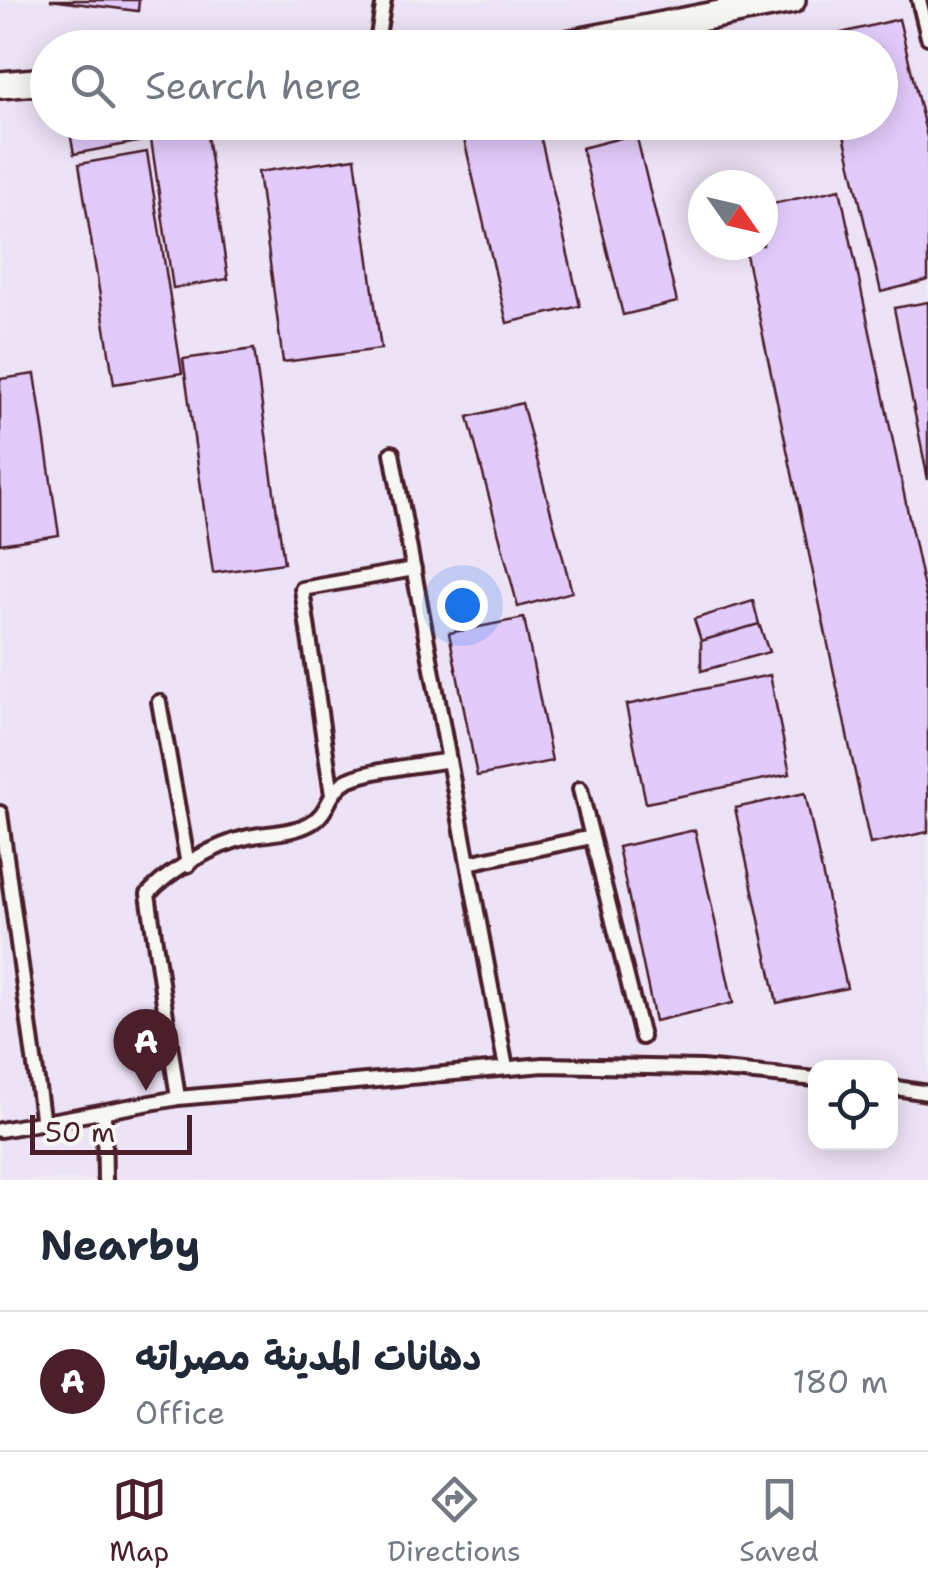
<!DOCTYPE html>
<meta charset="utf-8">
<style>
:root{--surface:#fff;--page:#f2f2f3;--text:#1f2937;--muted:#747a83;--line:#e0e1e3;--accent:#4a1f2b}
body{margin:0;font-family:"Shantell Sans","Playpen Sans Arabic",sans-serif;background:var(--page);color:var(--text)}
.controls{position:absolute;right:30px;bottom:30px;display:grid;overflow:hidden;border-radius:20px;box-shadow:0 5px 25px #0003}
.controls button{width:90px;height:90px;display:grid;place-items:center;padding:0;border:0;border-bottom:2px solid var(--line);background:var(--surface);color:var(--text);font:50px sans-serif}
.compass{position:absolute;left:688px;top:170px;width:90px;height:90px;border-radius:50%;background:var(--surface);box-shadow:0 5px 25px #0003;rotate:124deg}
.scale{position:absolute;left:30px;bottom:25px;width:162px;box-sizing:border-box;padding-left:10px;border:5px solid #4a1f2b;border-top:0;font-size:28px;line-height:35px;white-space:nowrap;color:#4a1f2b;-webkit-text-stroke:8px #f6f6f2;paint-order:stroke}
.you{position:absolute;left:462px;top:605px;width:35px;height:35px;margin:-25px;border:8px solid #fff;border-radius:50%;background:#1a73e8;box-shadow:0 0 0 15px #1a73e833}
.badge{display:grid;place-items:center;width:65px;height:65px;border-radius:50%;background:var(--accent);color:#fff;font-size:32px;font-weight:700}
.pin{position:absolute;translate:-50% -82px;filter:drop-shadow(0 2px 5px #0008)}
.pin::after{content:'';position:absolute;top:52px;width:35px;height:30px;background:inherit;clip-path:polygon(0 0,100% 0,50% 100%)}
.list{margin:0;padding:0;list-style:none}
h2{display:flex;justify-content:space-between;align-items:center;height:130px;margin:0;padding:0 40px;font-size:42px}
h2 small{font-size:32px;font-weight:400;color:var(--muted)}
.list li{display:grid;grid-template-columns:65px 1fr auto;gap:30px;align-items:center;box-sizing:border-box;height:140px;padding:0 40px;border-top:2px solid var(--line)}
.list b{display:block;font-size:38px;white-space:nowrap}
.list p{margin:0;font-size:32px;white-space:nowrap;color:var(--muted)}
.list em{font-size:32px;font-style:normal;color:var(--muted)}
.icon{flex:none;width:55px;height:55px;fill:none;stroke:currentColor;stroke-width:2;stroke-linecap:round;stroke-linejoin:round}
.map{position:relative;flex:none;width:928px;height:1180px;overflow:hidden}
.search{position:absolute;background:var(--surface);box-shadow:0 5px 25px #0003;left:30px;right:30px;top:30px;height:110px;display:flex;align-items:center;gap:25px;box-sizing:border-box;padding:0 35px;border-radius:55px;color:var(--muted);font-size:38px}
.sheet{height:270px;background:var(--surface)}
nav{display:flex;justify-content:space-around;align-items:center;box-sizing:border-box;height:140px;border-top:2px solid var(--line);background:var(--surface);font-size:28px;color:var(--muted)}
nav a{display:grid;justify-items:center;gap:5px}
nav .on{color:var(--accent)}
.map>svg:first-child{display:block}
.built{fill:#ede3f6;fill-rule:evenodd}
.building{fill:#e2cbfb;stroke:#4a1f2b;stroke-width:2.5}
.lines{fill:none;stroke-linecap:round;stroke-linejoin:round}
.service-casing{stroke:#4a1f2b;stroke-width:20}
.minor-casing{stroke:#4a1f2b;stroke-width:32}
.service{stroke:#f6f6f2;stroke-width:12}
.minor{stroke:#f6f6f2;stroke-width:25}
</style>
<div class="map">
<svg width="928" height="1180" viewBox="0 0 928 1180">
<rect width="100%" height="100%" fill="#f2edf4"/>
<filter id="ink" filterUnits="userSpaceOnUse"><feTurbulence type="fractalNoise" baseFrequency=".01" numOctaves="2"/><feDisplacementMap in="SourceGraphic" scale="20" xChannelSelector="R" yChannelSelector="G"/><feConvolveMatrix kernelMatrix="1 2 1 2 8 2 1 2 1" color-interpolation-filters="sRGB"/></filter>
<g filter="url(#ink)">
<!-- built -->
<path class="built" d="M0 0H928V1180H0ZM48 48H880V122H48ZM703 185H763V245H703ZM816 1068H890V1142H816Z"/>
<!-- building -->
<path class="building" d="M50 0H139L138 11Z
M899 19 928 141V280L881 292 841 122H880V48H823L821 38Z
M68 122H138L142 141 74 154Z
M173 122H205L228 279 173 288 149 126Z
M460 122H537L580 306 507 323Z
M636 134 677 302 623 315 582 148Z
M147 152 182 373 114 384 79 164Z
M355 158 381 349 283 362 258 172Z
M840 189 928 608V832L870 844 744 245H763V206Z
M928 302V480L894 308Z
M254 349 284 563 213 573 183 359Z
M35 374 59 535 0 544V379Z
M522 403 572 592 518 607 468 417Z
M753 601 759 624 701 641 694 619Z
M524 618 552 761 477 776 449 633Z
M759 624 769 652 701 671V641Z
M770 675 790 774 646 803 626 705Z
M805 793 847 988 777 1003 735 808Z
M695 830 733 1003 655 1021 618 847Z"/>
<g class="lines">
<defs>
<path id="service" d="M919 0 928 37
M376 48 384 0
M392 453 506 1068
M159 702 188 865
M580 789 642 1037
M332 795 302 589 414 569
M0 813 43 1124
M468 863 592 837
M890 1087 928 1093
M178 1098 148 894C169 870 217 844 248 837 267 833 292 833 309 824 329 814 327 795 343 783 362 770 423 765 449 760
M104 1112 105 1180
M0 1130 178 1098 543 1065 701 1068 816 1079"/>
<path id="minor" d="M546 48 792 0
M0 85 48 81"/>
</defs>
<!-- service casing -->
<use href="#service" class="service-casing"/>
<!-- minor casing -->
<use href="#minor" class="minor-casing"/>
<!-- service -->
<use href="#service" class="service"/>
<!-- minor -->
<use href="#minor" class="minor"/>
</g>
</g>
</svg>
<div class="controls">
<button><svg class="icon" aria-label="locate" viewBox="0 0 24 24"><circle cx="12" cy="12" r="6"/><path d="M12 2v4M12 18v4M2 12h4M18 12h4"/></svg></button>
</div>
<svg class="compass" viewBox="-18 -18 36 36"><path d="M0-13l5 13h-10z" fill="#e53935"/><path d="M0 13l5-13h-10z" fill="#747a83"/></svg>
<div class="scale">50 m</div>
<div class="you"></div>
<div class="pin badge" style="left:146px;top:1091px">A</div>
<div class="search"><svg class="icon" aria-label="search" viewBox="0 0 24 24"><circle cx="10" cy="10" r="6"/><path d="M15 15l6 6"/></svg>Search here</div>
</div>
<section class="sheet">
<h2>Nearby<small></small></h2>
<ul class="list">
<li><span class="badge">A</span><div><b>دهانات المدينة مصراته</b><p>Office</p></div><em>180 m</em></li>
</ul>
</section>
<nav>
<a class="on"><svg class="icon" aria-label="map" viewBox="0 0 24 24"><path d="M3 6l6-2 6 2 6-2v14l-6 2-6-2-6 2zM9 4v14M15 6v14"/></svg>Map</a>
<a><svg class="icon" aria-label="directions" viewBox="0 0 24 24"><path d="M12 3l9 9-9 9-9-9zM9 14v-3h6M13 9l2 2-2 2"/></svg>Directions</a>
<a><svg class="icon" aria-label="saved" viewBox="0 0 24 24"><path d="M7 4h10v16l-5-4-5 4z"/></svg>Saved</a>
</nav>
